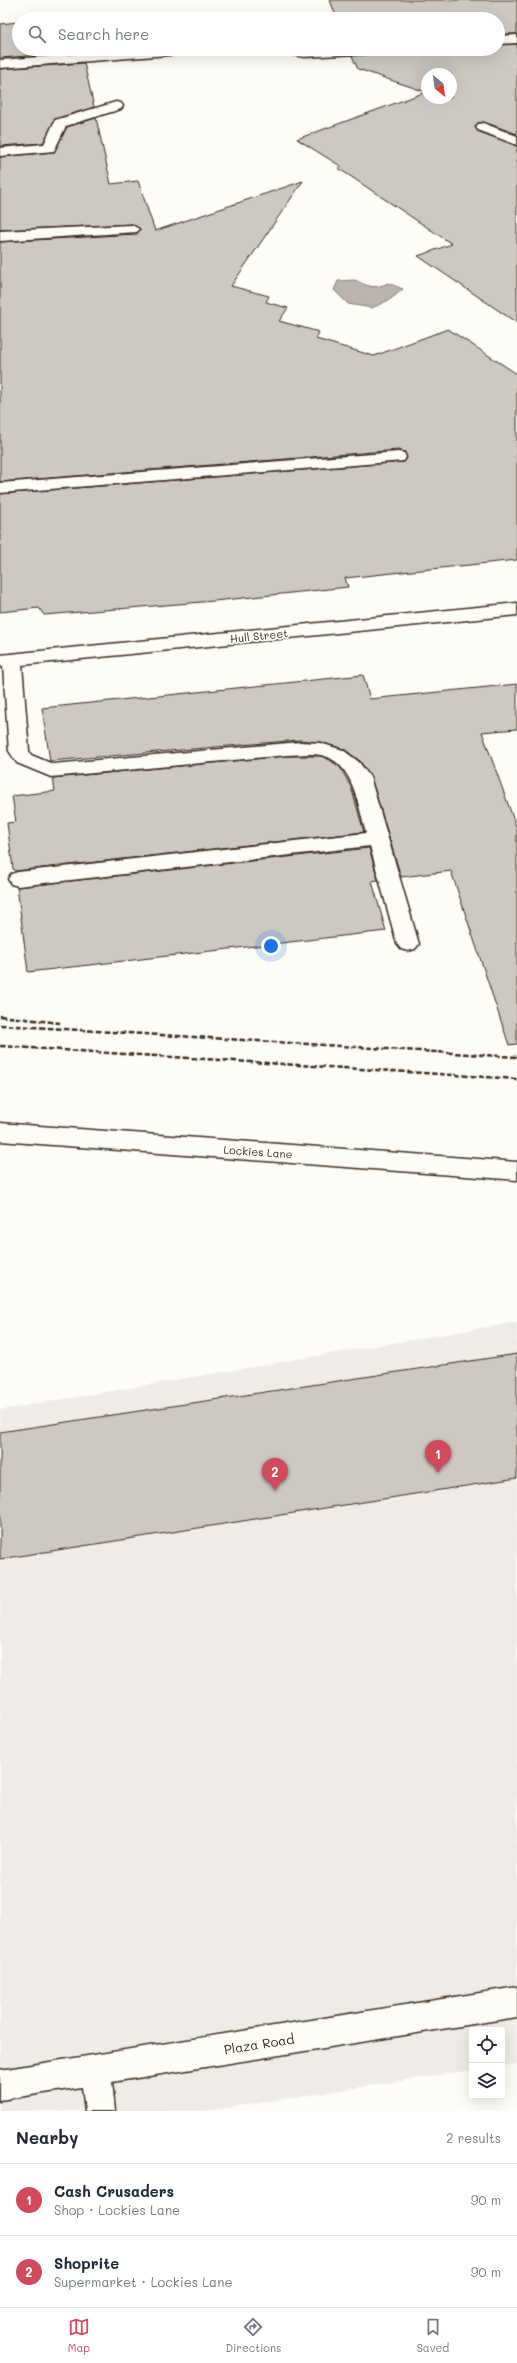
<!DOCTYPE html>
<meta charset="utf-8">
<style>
:root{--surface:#fff;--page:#f6f6f7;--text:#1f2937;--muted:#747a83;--line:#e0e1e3;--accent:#d1495b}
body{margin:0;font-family:Mali,sans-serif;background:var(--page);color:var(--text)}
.controls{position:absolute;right:12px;bottom:12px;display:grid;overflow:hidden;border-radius:4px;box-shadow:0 4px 16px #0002}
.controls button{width:36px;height:36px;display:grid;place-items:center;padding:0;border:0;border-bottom:1px solid var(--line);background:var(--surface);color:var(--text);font:20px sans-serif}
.compass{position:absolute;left:421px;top:68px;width:36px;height:36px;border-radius:50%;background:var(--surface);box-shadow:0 4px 16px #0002;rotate:151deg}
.you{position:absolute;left:271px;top:946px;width:14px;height:14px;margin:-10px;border:3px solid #fff;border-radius:50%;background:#1a73e8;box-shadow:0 0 0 6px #1a73e833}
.badge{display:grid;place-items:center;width:26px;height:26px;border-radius:50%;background:var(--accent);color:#fff;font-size:13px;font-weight:700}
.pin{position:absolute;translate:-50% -33px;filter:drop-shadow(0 1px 2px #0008)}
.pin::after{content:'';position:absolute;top:21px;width:14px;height:12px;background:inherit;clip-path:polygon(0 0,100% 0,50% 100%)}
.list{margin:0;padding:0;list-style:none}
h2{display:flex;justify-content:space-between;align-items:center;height:52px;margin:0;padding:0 16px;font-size:17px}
h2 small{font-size:13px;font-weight:400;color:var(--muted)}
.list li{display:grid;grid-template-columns:26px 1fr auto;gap:12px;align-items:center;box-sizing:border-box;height:72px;padding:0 16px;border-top:1px solid var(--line)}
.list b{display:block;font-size:15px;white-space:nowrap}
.list p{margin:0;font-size:13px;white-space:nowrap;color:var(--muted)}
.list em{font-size:13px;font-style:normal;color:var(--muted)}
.icon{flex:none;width:22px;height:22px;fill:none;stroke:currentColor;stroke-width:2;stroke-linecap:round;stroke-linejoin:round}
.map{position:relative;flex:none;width:517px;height:2111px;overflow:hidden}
.search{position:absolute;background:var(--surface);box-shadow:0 4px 16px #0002;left:12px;right:12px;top:12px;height:44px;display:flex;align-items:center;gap:10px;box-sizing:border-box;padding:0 14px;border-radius:22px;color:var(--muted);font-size:15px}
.sheet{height:196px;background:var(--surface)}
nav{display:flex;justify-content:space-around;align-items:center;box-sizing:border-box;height:56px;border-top:1px solid var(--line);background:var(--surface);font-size:11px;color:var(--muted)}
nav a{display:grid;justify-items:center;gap:2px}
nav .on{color:var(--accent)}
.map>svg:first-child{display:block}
.built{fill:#efece7}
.water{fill:#bbb4ad;stroke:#887d74}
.building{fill:#cdc8c2;stroke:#3b2a1e;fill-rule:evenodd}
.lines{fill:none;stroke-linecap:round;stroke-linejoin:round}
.minor-casing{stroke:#3b2a1e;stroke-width:3}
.minor{fill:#fdfcf7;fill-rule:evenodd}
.rail{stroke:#3b2a1e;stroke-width:2.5;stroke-dasharray:5.5 2.5;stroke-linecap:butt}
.labels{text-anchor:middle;stroke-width:3.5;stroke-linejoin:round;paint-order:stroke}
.street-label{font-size:11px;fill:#3b2a1e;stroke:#fdfcf7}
.near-street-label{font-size:13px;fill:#3b2a1e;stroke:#fdfcf7}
</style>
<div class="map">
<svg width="517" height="2111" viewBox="0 0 517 2111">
<rect width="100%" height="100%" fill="#fdfcf7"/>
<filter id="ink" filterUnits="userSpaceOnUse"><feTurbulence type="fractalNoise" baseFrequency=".025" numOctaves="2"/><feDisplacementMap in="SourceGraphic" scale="8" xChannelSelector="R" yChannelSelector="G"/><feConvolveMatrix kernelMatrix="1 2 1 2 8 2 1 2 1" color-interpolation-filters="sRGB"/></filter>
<g filter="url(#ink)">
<!-- built -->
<path class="built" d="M517 1322V2064L502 2066V2030H472V2070L206 2111H0V1410Z"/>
<!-- water -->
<path class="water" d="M355 280C368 287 375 289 388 283L403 289 391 299 372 308 348 304 334 290 338 281Z"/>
<!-- building -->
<path class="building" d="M330 0H517V34H498V19H337Z
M19 22V49H81L82 52 0 58V24Z
M517 44V134L484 122 478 123 475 126 477 131 517 146V323L418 256 452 244 338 168 342 167 297 139 426 92 358 69 352 56 376 54 384 49H498V45ZM427 74H451V98H427Z
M84 63 94 107 55 119 43 143 0 146V69Z
M96 118 111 184 138 181 155 231 303 181 231 286 269 296 266 302 288 308 279 321 319 332 316 339 374 356 448 329 517 374V560L345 578 348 587 214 601 44 615 39 608 0 612V494L404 462 407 458 405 452 398 450 0 482V242L137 234 140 229 132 224 0 230V157L54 152 67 127Z
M363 675 370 699 517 684V729L482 732 517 829V1044L509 1045 451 871 401 877 371 777 360 761 344 749 320 742 300 740 50 761 42 708Z
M287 756H321L331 761 340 767 351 787 364 832 15 871 13 869 7 823 16 822 12 796 55 791 53 778Z
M369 848 378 880 372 881 386 931 28 972 17 887Z
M517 1354V1478L0 1559V1432Z"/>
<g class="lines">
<defs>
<path id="minor" d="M517 35V43L498 44V36Z
M142 49H202L195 53 0 68V60Z
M277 49H383L376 53 304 57 279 52Z
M116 102 121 103 123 106 121 109 66 126 54 151 0 156V148L44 144 55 120Z
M483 123 517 136V145L478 130 476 127 478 124Z
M132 225 139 229 137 232 0 241V231Z
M398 452 404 453 406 457 404 461 0 493V483Z
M517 603V615L22 665 29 751 31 755 53 764 300 742 320 743 343 750 359 762 370 777 419 944 415 949 408 951 401 949 397 944 370 846 18 886 11 884 8 879 11 874 18 872 366 833C358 806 354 762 321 755 310 753 298 755 287 755L51 777 17 763 9 751 3 666 0 667V655Z
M0 1123 517 1162V1180L0 1141Z
M517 1987V2017L112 2082 115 2111H85L82 2087 0 2100V2070Z"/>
</defs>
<!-- minor casing -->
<use href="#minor" class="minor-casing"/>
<!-- minor -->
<use href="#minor" class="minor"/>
<!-- rail -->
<path class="rail" d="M0 1016 60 1023
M0 1025 517 1057
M0 1046 517 1079"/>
</g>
</g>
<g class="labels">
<!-- street labels -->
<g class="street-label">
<text transform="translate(259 636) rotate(-6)" y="4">Hull Street</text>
<text transform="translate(258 1152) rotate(4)" y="4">Lockies Lane</text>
</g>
<!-- near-street labels -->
<g class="near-street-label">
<text transform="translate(259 2044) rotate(-9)" y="5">Plaza Road</text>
</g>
</g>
</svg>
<div class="controls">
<button><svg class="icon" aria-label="locate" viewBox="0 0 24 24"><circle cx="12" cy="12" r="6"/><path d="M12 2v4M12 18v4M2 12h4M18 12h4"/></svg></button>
<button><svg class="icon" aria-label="layers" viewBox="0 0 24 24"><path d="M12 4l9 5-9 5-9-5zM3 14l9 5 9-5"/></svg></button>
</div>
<svg class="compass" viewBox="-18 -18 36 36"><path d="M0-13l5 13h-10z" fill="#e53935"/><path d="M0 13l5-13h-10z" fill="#747a83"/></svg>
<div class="you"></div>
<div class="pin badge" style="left:438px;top:1473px">1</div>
<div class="pin badge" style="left:275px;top:1491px">2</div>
<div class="search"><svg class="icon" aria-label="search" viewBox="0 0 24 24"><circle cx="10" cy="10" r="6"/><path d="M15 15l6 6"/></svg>Search here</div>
</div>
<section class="sheet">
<h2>Nearby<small>2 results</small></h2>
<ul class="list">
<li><span class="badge">1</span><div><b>Cash Crusaders</b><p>Shop · Lockies Lane</p></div><em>90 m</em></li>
<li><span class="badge">2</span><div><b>Shoprite</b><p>Supermarket · Lockies Lane</p></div><em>90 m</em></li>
</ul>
</section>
<nav>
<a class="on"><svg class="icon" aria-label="map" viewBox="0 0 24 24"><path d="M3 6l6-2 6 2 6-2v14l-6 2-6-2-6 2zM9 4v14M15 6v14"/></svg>Map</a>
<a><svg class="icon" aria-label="directions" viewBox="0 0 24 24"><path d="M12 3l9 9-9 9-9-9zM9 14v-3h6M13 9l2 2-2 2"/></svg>Directions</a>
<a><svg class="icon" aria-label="saved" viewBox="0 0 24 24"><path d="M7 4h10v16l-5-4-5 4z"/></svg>Saved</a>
</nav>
